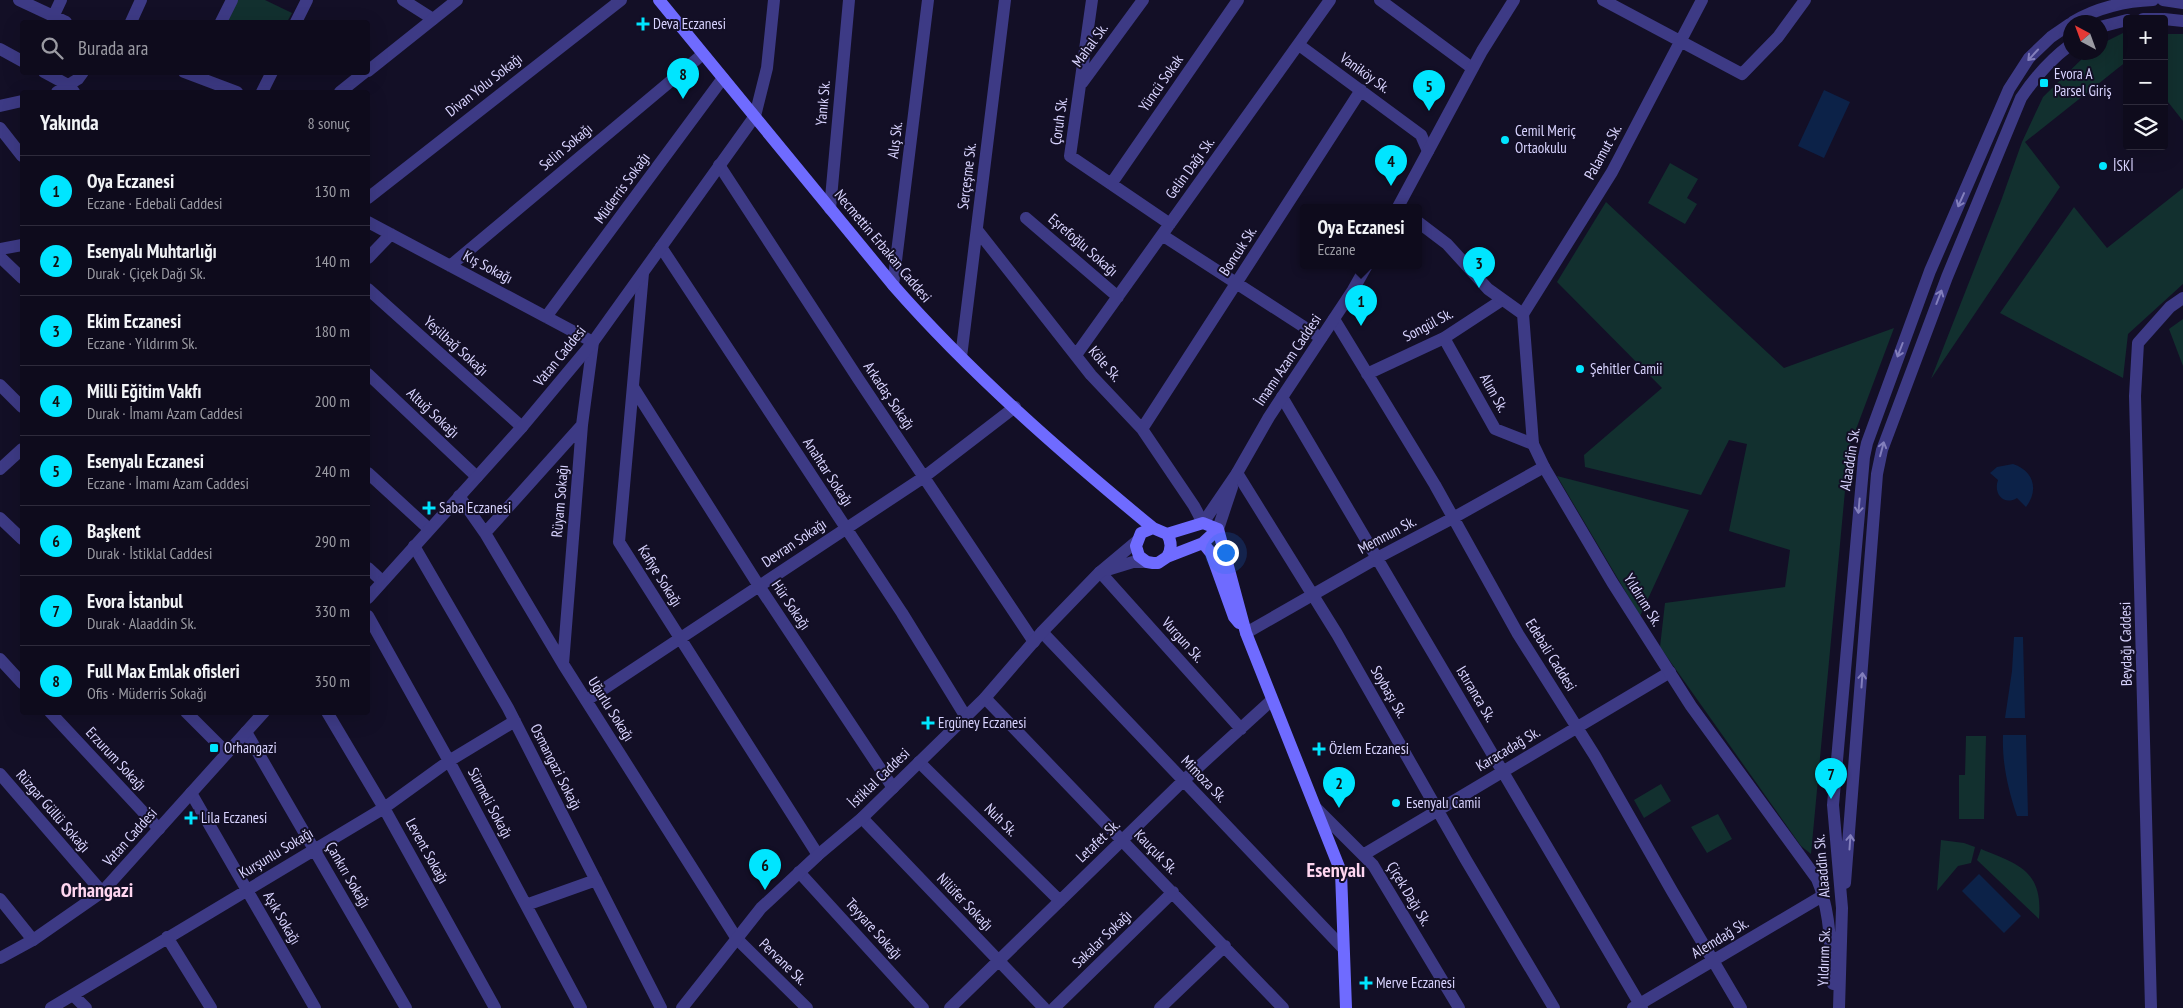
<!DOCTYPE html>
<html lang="tr">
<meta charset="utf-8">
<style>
:root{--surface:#0e0b1c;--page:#1c1929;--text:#f1f3f6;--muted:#9b9ba3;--line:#2e2b3b;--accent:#00e5ff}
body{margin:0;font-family:"PT Sans Narrow",sans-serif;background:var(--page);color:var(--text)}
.controls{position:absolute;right:15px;top:15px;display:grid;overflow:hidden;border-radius:5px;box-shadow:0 5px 20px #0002}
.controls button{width:45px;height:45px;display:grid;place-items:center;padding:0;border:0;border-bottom:1px solid var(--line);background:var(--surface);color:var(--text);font:25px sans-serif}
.compass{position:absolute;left:2063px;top:15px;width:45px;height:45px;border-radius:50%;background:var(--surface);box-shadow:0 5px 20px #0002;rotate:319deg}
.you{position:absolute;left:1225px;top:552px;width:18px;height:18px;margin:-12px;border:4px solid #fff;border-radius:50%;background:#1a73e8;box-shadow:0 0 0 8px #1a73e833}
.badge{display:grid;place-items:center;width:32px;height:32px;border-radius:50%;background:var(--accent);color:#111;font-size:16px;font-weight:700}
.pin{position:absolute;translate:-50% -41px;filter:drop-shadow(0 1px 2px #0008)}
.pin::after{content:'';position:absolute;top:26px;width:18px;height:15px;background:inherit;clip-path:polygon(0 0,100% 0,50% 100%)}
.popup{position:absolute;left:1300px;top:204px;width:122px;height:65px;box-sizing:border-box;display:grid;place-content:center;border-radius:5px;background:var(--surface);filter:drop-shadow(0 1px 4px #0005);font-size:16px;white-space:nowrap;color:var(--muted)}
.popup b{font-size:19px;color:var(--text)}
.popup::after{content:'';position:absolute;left:50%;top:100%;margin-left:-10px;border:10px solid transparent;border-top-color:var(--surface)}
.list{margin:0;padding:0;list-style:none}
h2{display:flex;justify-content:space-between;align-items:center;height:65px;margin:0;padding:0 20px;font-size:21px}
h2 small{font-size:16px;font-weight:400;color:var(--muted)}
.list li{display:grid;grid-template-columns:32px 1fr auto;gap:15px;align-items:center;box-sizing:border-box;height:70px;padding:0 20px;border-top:1px solid var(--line)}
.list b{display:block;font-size:19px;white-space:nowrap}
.list p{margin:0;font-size:16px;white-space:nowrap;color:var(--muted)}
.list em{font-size:16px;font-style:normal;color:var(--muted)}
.icon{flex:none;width:28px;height:28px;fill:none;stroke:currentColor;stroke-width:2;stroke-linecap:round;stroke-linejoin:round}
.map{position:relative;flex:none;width:2183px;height:1008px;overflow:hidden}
.search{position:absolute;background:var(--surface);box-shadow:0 5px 20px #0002;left:20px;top:20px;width:350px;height:55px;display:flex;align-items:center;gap:12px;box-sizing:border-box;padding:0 18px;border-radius:5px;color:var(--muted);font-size:19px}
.panel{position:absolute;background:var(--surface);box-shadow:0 5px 20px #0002;left:20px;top:90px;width:350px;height:625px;border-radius:5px}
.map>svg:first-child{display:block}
.green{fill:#12302f}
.water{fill:#0c2248}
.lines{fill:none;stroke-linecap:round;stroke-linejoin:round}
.minor{stroke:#3d3a85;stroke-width:12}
.tertiary{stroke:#3d3a85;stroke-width:12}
.secondary{stroke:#6f6bff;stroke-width:12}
.oneway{stroke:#837fbc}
.poi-dot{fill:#00e5ff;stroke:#130f26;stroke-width:2}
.labels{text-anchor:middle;stroke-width:4;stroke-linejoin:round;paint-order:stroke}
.poi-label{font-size:15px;fill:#d9d4ff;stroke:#130f26;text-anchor:start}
.street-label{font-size:15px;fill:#d9d4ff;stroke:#130f26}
.district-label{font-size:20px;font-weight:bold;fill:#ffd6f0;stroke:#130f26}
</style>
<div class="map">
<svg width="2183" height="1008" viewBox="0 0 2183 1008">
<rect width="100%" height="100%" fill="#130f26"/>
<!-- green -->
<path class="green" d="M237 0H265L292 13 287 22H226Z
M2123 33H2127V61L2025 142 2060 187 1931 379 2001 201 2022 142 2043 97 2088 53 2100 52 2101 44Z
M2164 34H2183V121L2164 97Z
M1670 163 1698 179 1687 198 1697 204 1685 224 1648 203Z
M2183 188V284L2128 334 2123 378 2000 313 2074 207 2107 248Z
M1606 202 1784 368 1894 328 1849 448 1811 854 1801 846 1660 647 1665 603 1785 587 1790 550 1729 531 1747 444 1729 440 1701 495 1585 467 1584 455 1662 388 1557 282Z
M2183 319V366L2169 329Z
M1557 476 1689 510 1640 616Z
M1966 736H1986L1984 819H1959V775H1965Z
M1661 784 1671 801 1644 818 1634 800Z
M1718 814 1732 839 1707 853 1691 827Z
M1941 840 1964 843 1975 847 1971 863 1958 866 1937 891Z
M1981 849C2020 865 2043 871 2039 919L1977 860Z"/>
<!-- water -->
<path class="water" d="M1824 90 1850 102 1824 158 1798 146Z
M2013 464C2034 471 2039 490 2026 507L2017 498C2004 506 1993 494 1998 480L1990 473 1997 467Z
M2014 637H2023L2025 718H2005L2012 671Z
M2003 735H2026L2028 816H2017C2008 789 2002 764 2003 735Z
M1979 874 2021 916 2004 933 1962 891Z"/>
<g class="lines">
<!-- minor -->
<path class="minor" d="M19 0 66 22
M403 0 433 19
M1092 0 1070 156 1170 224
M1380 0 1472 68
M1603 0 1742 74 1778 37 1805 0
M53 17 61 0
M131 22 141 0
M221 22 232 0
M296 22 307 0
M1299 45 1421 135 1428 151
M0 49 22 61
M44 72 68 85 74 92
M184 72 237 92
M1082 83 1143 0
M57 92 78 79 83 72
M262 92 272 72
M0 106 22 101
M755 116 767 68 774 0
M0 128 22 156
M719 165 859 380 1034 642
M1111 184 1238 0
M368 198 621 0
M830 209 849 0
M1026 218 1118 297
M368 222 593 342 582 425 563 664
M977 230 1091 375 1142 429 1194 506 1203 523
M1162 235 1321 338
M661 247 902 613 966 717
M0 257 22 278
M368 258 391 234
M450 266 703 54
M643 273 619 542 818 855
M893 285 928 0
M368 289 522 427
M1523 314 1612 172 1702 0
M546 317 723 78
M1334 319 1435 485 1518 634 1595 756 1672 891 1741 1008
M1444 338 1495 429 1533 444
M1076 355 1330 0
M961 357 1005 0
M368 374 477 477
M1367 374 1444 338 1502 300
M0 385 22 407
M633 387 759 586 893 788
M1282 397 1642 1008
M1142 429 1361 90
M0 469 22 449
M368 473 429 529
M1237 473 1337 634 1466 860 1554 1008
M459 496 485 533 563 664 737 939 807 1008
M0 518 22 539
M485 533 582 425
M414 546 508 708 661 1008
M368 568 382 581
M1100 572 1241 729
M368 616 449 761 581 1008
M1042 632 1343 948
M1246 633 1377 558 1453 518 1544 467
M0 659 22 683
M985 698 1283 1008
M587 700 924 477 1015 407
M50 712 159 829
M186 712 227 753
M327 712 384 808 495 1008
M246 732 406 1008
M919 762 1060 901
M0 774 102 892
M191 793 315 1008
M1317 809 1373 865 1459 1008
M862 818 1044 1008
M1363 855 1670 672
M799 872 923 1008
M0 899 33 940
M526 905 596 880
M167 937 211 1008
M73 995 86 1008
M51 1008 384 808 449 761 515 721
M950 1008 1183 781 1272 700
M1054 1008 1173 892
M1160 1008 1225 946
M1633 1008 1824 895"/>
<!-- tertiary -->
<path class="tertiary" d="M2163 0 2183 3
M2143 19H2162
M2164 19 2183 21
M2073 22C2096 8 2126 1 2153 0
M2100 27 2127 20
M368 71 457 0
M340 92 365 72
M1398 207 1482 51 1514 0
M1418 222 1447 244 1488 289 1523 314 1533 444 1544 467 1612 582 1691 706 1817 879C1831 912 1830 948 1833 984
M0 249 22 245
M1203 523 1237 473 1269 417 1353 290 1367 265
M1218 529 1232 487
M1107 570 1133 562H1147
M368 598 522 427 593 342 755 116
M1845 883 1877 474 1882 450 1947 277 2021 98C2035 77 2050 60 2070 45
M0 958 33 940 102 892 264 712
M682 1008 761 908 818 855 862 818 985 698 1042 632 1100 572 1137 541
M1839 1008 1842 908 1833 805 1864 457 1867 443 1930 271 2009 89 2029 58 2051 37 2070 24
M2151 1008 2135 396 2138 343 2170 307 2183 298"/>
<!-- secondary -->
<path class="secondary" d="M659 0 893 285C970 373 1063 454 1153 528
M1218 529 1246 633 1341 872 1346 1008
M1167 534 1203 523 1218 529
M1203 543 1211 553 1234 617 1239 623
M1167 557C1172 549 1172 542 1167 534L1153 528 1141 533 1136 546 1139 556 1147 562 1153 563H1158L1167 557 1203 543 1218 529"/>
</g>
<!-- one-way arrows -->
<defs><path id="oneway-shaft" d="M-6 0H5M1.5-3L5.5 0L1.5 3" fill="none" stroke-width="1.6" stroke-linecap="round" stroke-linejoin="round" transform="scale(1.25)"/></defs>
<g class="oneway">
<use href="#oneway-shaft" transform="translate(2033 55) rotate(133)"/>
<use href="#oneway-shaft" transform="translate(1961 200) rotate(114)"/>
<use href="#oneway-shaft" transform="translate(1939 297) rotate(-69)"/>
<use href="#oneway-shaft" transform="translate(1900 350) rotate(111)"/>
<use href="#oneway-shaft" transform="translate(1882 449) rotate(-75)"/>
<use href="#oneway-shaft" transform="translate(1859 506) rotate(95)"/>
<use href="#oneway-shaft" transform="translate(1862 680) rotate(-86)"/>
<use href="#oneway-shaft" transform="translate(1850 842) rotate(-86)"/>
</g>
<!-- markers -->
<g class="poi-dot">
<path d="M640.5 16.5h5v5h5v5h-5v5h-5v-5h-5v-5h5z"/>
<rect x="2039" y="78" width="10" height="10" rx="2.5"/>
<circle cx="1505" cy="140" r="5"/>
<circle cx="2103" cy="166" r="5"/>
<circle cx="1580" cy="369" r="5"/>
<path d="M426.5 500.5h5v5h5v5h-5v5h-5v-5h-5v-5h5z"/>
<path d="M925.5 715.5h5v5h5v5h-5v5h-5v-5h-5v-5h5z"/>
<rect x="209" y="743" width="10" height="10" rx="2.5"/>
<path d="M1316.5 741.5h5v5h5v5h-5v5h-5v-5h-5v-5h5z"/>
<circle cx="1396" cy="803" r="5"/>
<path d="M188.5 810.5h5v5h5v5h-5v5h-5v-5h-5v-5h5z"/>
<path d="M1363.5 975.5h5v5h5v5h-5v5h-5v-5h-5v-5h5z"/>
</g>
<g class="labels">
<!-- poi labels -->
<g class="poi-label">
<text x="653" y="29">Deva Eczanesi</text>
<text x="2054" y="79">Evora A<tspan x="2054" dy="17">Parsel Giriş</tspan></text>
<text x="1515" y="136">Cemil Meriç<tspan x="1515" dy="17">Ortaokulu</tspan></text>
<text x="2113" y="171">İSKİ</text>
<text x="1590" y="374">Şehitler Camii</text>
<text x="439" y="513">Saba Eczanesi</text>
<text x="938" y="728">Ergüney Eczanesi</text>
<text x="224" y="753">Orhangazi</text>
<text x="1329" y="754">Özlem Eczanesi</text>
<text x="1406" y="808">Esenyalı Camii</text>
<text x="201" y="823">Lila Eczanesi</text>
<text x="1376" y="988">Merve Eczanesi</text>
</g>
<!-- street labels -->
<g class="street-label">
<text transform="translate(1090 45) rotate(-54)" y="5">Mahal Sk.</text>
<text transform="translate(1365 73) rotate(36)" y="5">Vaniköy Sk.</text>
<text transform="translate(1161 83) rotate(-55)" y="5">Yüncü Sokak</text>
<text transform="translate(484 85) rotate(-38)" y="5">Divan Yolu Sokağı</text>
<text transform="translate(823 103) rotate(-85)" y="5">Yanık Sk.</text>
<text transform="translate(1059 121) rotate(-82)" y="5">Çoruh Sk.</text>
<text transform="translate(895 140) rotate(-83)" y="5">Alış Sk.</text>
<text transform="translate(566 147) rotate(-40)" y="5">Selin Sokağı</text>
<text transform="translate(1603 152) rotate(-61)" y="5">Palamut Sk.</text>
<text transform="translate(1190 168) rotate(-54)" y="5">Gelin Dağı Sk.</text>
<text transform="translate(967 176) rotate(-83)" y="5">Serçeşme Sk.</text>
<text transform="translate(622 188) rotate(-54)" y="5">Müderris Sokağı</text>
<text transform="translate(1083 245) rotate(41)" y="5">Eşrefoğlu Sokağı</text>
<text transform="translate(883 246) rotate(50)" y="5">Necmettin Erbakan Caddesi</text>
<text transform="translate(1238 251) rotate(-57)" y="5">Boncuk Sk.</text>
<text transform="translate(488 267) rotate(28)" y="5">Kış Sokağı</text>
<text transform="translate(1428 325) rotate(-28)" y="5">Songül Sk.</text>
<text transform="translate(456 346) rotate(42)" y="5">Yeşilbağ Sokağı</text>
<text transform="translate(560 356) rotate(-51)" y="5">Vatan Caddesi</text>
<text transform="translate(1288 360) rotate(-56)" y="5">İmamı Azam Caddesi</text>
<text transform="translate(1105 364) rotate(49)" y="5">Köle Sk.</text>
<text transform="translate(1494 393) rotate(61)" y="5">Alım Sk.</text>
<text transform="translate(889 396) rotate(56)" y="5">Arkadaş Sokağı</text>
<text transform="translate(433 413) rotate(43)" y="5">Altuğ Sokağı</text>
<text transform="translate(1850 459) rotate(-81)" y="5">Alaaddin Sk.</text>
<text transform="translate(828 472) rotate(57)" y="5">Anahtar Sokağı</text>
<text transform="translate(560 501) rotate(-85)" y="5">Rüyam Sokağı</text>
<text transform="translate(1387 535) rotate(-28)" y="5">Memnun Sk.</text>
<text transform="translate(794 543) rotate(-34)" y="5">Devran Sokağı</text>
<text transform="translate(660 576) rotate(58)" y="5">Kafiye Sokağı</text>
<text transform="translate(1643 600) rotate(58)" y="5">Yıldırım Sk.</text>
<text transform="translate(791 605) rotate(56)" y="5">Hür Sokağı</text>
<text transform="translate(1183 640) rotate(48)" y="5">Vurgun Sk.</text>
<text transform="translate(2126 644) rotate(-91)" y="5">Beydağı Caddesi</text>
<text transform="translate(1551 655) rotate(58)" y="5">Edebali Caddesi</text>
<text transform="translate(1389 692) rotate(60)" y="5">Soybaşı Sk.</text>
<text transform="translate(1476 694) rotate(59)" y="5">Istıranca Sk.</text>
<text transform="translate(611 709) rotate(58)" y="5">Uğurlu Sokağı</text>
<text transform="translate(1508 749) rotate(-31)" y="5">Karacadağ Sk.</text>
<text transform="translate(116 759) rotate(47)" y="5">Erzurum Sokağı</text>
<text transform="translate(556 767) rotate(63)" y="5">Osmangazi Sokağı</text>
<text transform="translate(879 778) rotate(-44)" y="5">İstiklal Caddesi</text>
<text transform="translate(1204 779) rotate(46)" y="5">Mimoza Sk.</text>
<text transform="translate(490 803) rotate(62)" y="5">Sürmeli Sokağı</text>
<text transform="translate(53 811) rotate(49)" y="5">Rüzgar Güllü Sokağı</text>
<text transform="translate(1001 820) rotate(45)" y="5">Nuh Sk.</text>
<text transform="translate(130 837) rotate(-48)" y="5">Vatan Caddesi</text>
<text transform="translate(1098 841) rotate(-44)" y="5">Letafet Sk.</text>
<text transform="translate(427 851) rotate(61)" y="5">Levent Sokağı</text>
<text transform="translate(1156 852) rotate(46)" y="5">Kauçuk Sk.</text>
<text transform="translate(276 853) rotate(-31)" y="5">Kurşunlu Sokağı</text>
<text transform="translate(1822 866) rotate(-95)" y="5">Alaaddin Sk.</text>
<text transform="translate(348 875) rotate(60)" y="5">Çankırı Sokağı</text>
<text transform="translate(1409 894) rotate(59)" y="5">Çiçek Dağı Sk.</text>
<text transform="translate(965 902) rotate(46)" y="5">Nilüfer Sokağı</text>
<text transform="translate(282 918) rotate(60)" y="5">Aşık Sokağı</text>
<text transform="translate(874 929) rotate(48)" y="5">Teyyare Sokağı</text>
<text transform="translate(1720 938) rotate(-31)" y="5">Alemdağ Sk.</text>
<text transform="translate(1102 939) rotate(-44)" y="5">Sakalar Sokağı</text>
<text transform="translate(1824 957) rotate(-88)" y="5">Yıldırım Sk.</text>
<text transform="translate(783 962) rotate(44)" y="5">Pervane Sk.</text>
</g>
<!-- district labels -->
<g class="district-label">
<text x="1336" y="877">Esenyalı</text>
<text x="97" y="897">Orhangazi</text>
</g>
</g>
</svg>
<div class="controls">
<button>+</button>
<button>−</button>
<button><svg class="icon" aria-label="layers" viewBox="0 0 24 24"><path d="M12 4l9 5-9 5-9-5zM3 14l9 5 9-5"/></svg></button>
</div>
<svg class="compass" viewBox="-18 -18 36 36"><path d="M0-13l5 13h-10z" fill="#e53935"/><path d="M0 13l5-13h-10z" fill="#9b9ba3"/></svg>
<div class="you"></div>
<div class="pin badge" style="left:1361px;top:326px">1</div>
<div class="popup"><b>Oya Eczanesi</b>Eczane</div>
<div class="pin badge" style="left:1339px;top:808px">2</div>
<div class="pin badge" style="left:1479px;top:288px">3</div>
<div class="pin badge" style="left:1391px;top:186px">4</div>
<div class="pin badge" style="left:1429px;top:111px">5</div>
<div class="pin badge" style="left:765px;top:890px">6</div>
<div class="pin badge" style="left:1831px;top:799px">7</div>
<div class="pin badge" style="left:683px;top:99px">8</div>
<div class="search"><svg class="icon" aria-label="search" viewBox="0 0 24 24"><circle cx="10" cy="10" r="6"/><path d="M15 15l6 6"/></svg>Burada ara</div>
<section class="panel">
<h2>Yakında<small>8 sonuç</small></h2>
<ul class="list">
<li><span class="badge">1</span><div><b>Oya Eczanesi</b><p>Eczane · Edebali Caddesi</p></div><em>130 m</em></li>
<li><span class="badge">2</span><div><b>Esenyalı Muhtarlığı</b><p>Durak · Çiçek Dağı Sk.</p></div><em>140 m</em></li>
<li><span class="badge">3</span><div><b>Ekim Eczanesi</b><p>Eczane · Yıldırım Sk.</p></div><em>180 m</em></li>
<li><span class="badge">4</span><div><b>Milli Eğitim Vakfı</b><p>Durak · İmamı Azam Caddesi</p></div><em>200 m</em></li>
<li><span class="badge">5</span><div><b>Esenyalı Eczanesi</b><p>Eczane · İmamı Azam Caddesi</p></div><em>240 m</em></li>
<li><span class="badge">6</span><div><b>Başkent</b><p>Durak · İstiklal Caddesi</p></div><em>290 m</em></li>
<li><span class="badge">7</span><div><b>Evora İstanbul</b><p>Durak · Alaaddin Sk.</p></div><em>330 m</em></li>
<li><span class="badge">8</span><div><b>Full Max Emlak ofisleri</b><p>Ofis · Müderris Sokağı</p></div><em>350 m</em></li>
</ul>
</section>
</div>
